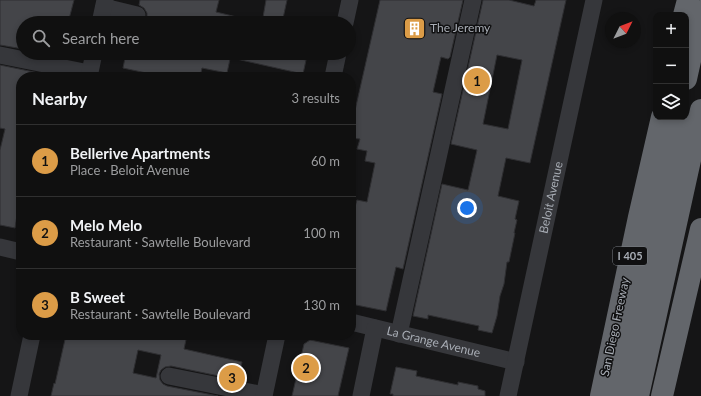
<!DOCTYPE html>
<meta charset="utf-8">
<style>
:root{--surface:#101010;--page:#191919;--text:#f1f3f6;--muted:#9c9d9f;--line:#303030;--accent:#dc9c47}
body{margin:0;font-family:Lato,sans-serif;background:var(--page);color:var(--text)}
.controls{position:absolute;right:12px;top:12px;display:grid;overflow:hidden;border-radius:8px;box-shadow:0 2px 6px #0003}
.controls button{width:36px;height:36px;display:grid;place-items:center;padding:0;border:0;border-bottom:1px solid var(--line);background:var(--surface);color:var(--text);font:20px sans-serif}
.compass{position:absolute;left:605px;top:12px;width:36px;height:36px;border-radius:50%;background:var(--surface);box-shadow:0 2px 6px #0003;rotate:48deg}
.you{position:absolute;left:467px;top:208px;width:14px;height:14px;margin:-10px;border:3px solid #fff;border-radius:50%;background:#1a73e8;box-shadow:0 0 0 6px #1a73e833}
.badge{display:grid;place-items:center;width:26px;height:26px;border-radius:50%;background:var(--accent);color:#111;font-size:13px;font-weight:700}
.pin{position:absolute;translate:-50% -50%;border:2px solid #fff;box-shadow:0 1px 4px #0006}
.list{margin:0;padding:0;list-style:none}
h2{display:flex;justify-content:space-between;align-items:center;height:52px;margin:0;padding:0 16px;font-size:17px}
h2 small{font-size:13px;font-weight:400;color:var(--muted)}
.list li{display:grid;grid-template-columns:26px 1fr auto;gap:12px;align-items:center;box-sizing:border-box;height:72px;padding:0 16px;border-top:1px solid var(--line)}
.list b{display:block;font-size:15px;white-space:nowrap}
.list p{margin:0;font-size:13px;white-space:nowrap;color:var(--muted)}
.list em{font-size:13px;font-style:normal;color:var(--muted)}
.icon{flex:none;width:22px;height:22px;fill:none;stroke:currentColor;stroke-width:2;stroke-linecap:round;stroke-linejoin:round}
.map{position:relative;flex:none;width:701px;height:396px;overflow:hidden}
.search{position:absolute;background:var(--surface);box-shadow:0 2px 6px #0003;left:16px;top:16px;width:340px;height:44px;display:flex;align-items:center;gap:10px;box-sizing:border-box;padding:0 14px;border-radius:22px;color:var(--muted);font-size:15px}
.panel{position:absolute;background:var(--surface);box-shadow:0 2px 6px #0003;left:16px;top:72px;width:340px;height:268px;border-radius:16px}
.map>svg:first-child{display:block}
.building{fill:#444549;stroke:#2f2f32;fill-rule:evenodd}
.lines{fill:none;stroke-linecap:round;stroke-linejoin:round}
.minor{stroke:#36373b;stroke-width:17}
.highway{stroke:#63666b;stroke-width:22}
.labels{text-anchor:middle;stroke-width:3;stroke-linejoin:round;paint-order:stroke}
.shield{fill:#101011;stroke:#7a7e84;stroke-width:1}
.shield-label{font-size:11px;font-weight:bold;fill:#a8adb5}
.poi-label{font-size:12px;fill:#a8adb5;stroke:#101011;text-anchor:start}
.street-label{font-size:12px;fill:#a8adb5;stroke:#101011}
</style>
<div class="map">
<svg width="701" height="396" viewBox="0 0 701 396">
<rect width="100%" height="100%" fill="#151516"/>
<!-- building -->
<path class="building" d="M0 0H74L68 23H23V49L0 45Z
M140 0H219L216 12 241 18V23H143L147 18V13L144 8 139 5Z
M266 0H287L282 23H262Z
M380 0H463L450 57 448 59 441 57 433 92 442 94 403 269 396 267 386 311 351 304V209L354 210 357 200 367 202 375 163 365 161 367 151 357 149 360 139 351 138V128Z
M483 0H509L534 6 536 0H566L530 163 506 158 498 196 519 201 515 219 517 220 514 233H515L509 262H507L504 284 500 296 497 316 492 333 478 330 479 326 428 315V319L413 316 442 184 468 190 477 150 451 144ZM497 55 522 60 508 129 483 124Z
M126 53H195L216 57V56L230 59 227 73 202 68 200 77H165L123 68Z
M233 53H295L294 58 306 60 303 74 232 58Z
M0 65 58 77H21V216L17 215 15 228 0 225V150L5 129 0 128Z
M66 335H187L184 349 242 362 238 380 171 366 165 367 161 370 159 374 160 380 163 384 167 386 218 396H51L54 383 55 384ZM138 350 161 355 156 378 133 373Z
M310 340 349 348 338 396H292L304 344Z
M396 367 417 371 416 376 458 385V382L478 386V389L485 391V396H393V394H390Z"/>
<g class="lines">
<!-- minor -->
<g class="minor">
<path d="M104 7 137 15"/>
<path d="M100 23 105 0"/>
<path d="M345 23 350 0"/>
<path d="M0 55 89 73"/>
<path d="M89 77 94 53"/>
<path d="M333 77 338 53"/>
<path d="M0 247 21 252"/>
<path id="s1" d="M351 322 516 362"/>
<path d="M399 334 473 0"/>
<path d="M169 376 264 395"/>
<path d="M19 396 32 335"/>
<path d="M264 396 277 335"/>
<path d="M361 396 375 328"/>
<path id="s2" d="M508 396 594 0"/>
</g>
<!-- highway -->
<path class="highway" d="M684 15 688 0
M686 79 701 11
M601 396 639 217 662 117
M617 396 678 117
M638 396 701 110
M662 396 701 229"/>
</g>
<!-- icons -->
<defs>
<symbol id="building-square" viewBox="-11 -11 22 22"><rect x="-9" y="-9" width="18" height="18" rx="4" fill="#dc9c47" stroke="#101011"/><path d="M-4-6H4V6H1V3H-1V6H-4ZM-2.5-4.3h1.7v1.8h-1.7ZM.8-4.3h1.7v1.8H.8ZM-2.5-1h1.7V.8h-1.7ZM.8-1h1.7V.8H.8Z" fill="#fff"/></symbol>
</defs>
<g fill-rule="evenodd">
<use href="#building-square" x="402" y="16" width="25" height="25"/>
</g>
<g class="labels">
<!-- shield labels -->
<rect class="shield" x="613" y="247" width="34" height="18" rx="3"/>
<g class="shield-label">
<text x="630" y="260">I 405</text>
</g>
<!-- poi labels -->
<g class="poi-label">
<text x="430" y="32">The Jeremy</text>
</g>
<!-- street labels -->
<g class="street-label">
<text dy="4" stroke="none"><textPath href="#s2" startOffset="203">Beloit Avenue</textPath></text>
<text transform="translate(615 327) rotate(-78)" y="4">San Diego Freeway</text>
<text dy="4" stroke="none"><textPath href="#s1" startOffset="85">La Grange Avenue</textPath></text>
</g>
</g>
</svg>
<div class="controls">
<button>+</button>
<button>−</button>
<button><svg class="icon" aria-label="layers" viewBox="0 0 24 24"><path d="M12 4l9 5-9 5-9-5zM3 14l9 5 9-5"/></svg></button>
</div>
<svg class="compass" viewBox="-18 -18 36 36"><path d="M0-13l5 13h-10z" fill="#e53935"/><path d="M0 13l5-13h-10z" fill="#9c9d9f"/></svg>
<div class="you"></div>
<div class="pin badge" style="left:477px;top:81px">1</div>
<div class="pin badge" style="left:306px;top:368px">2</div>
<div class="pin badge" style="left:232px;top:378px">3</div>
<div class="search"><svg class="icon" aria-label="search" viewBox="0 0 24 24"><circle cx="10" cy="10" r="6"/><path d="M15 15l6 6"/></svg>Search here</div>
<section class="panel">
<h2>Nearby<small>3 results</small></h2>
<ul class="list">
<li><span class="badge">1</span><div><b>Bellerive Apartments</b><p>Place · Beloit Avenue</p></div><em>60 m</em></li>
<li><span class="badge">2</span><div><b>Melo Melo</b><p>Restaurant · Sawtelle Boulevard</p></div><em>100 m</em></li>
<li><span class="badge">3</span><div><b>B Sweet</b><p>Restaurant · Sawtelle Boulevard</p></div><em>130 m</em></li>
</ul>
</section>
</div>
